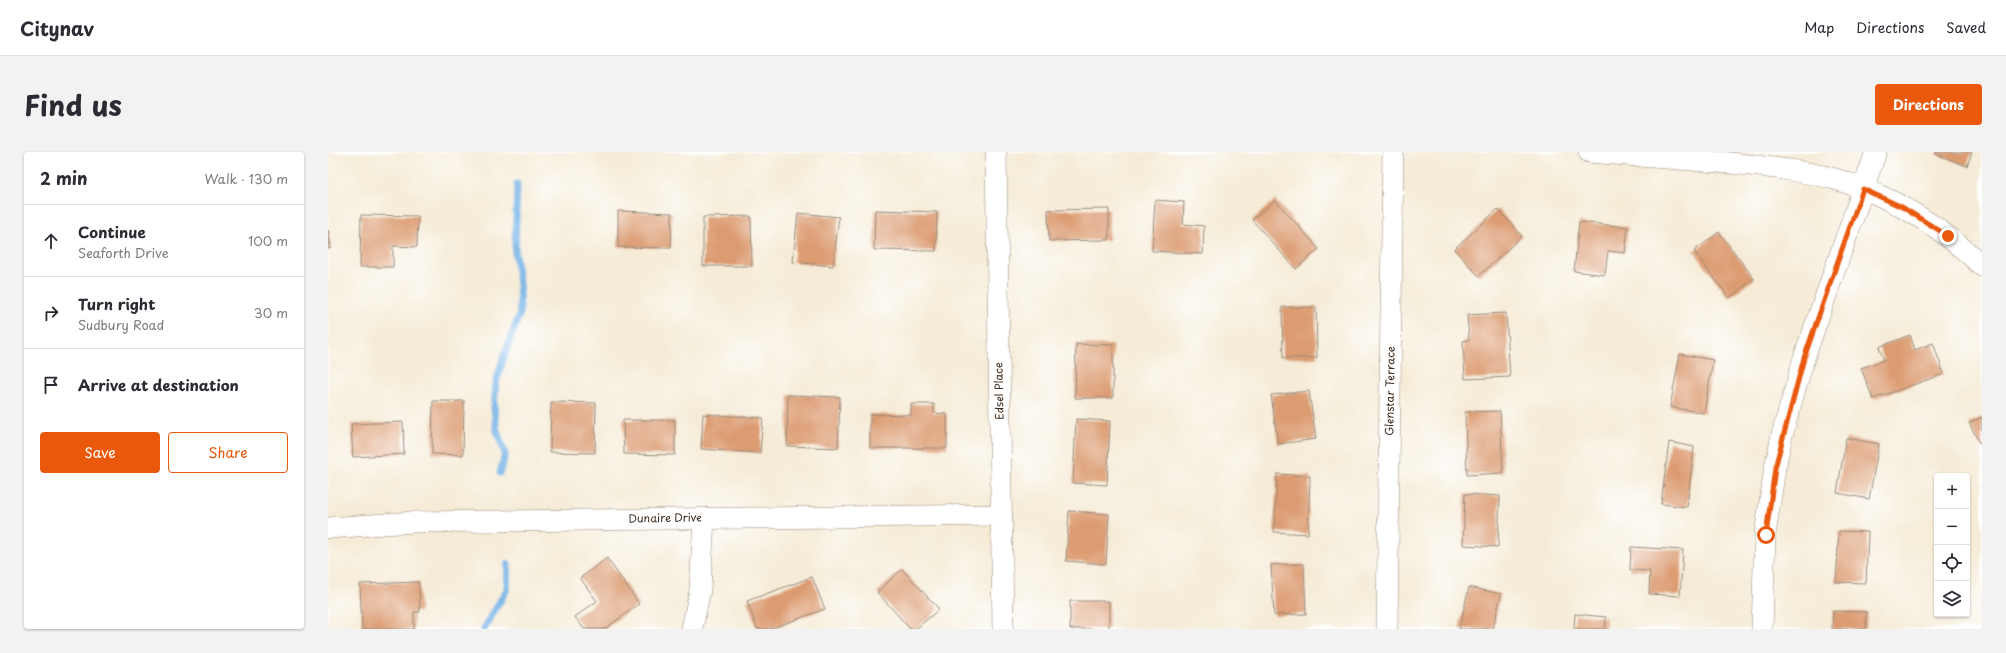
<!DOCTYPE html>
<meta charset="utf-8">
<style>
:root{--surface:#fff;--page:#f2f2f3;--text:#2b2b33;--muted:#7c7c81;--line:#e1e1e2;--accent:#ea580c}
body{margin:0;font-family:"Playpen Sans",sans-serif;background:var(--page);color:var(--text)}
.controls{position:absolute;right:12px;bottom:12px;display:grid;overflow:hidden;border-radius:4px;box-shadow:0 1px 3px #0004}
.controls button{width:36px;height:36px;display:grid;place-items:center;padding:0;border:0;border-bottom:1px solid var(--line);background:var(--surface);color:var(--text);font:20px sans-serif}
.stop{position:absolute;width:12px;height:12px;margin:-9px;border:3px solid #ea580c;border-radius:50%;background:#fff}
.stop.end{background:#ea580c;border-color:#fff;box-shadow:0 1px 4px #0008}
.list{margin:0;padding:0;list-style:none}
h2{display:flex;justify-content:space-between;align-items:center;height:52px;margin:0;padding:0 16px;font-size:17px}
h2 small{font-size:13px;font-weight:400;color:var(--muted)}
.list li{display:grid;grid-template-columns:26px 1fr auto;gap:12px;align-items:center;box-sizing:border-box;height:72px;padding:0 16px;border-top:1px solid var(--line)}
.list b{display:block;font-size:15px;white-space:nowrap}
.list p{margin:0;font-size:13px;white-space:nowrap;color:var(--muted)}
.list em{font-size:13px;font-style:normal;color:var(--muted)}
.actions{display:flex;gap:8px;padding:12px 16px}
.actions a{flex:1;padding:9px 0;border:1px solid var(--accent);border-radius:4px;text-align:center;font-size:14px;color:var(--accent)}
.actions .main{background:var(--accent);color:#fff}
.icon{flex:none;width:22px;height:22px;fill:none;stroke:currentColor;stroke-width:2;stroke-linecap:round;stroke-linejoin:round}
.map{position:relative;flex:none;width:1654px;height:477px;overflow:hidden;border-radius:4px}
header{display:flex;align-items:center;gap:24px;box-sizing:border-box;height:56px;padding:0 20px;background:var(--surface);border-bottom:1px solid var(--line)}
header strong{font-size:19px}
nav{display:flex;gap:22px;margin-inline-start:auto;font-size:14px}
.intro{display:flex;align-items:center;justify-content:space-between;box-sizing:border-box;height:96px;padding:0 24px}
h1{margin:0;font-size:28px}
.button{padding:10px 18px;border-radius:4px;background:var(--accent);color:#fff;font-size:14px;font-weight:700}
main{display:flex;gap:24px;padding:0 24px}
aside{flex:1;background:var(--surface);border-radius:4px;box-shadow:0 1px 3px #0004}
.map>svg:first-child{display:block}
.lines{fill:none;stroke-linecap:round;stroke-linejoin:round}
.stream{stroke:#71b1e5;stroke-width:7}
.building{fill:#dc9b71}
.street-casing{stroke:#988a7a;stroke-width:22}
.street{stroke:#fff;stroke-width:21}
.route{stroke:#ea580c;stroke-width:5}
.labels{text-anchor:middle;stroke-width:3;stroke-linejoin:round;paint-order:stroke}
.street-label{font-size:11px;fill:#3b2a1e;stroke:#fff}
</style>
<header>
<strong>Citynav</strong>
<nav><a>Map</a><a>Directions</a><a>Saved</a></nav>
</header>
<div class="intro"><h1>Find us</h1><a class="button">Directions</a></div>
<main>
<aside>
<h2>2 min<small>Walk · 130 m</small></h2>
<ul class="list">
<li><svg class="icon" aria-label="ahead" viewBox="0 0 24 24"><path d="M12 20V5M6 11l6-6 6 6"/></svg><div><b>Continue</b><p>Seaforth Drive</p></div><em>100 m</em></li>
<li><svg class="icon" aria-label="right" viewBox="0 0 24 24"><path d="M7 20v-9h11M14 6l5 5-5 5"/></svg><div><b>Turn right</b><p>Sudbury Road</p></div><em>30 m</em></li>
<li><svg class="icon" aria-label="arrive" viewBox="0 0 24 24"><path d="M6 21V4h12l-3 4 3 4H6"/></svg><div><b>Arrive at destination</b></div></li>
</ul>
<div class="actions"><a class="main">Save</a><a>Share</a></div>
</aside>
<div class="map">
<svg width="1654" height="477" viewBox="0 0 1654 477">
<rect width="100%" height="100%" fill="#fff"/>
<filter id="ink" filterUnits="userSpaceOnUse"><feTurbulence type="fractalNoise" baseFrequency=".025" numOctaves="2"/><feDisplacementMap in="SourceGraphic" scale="8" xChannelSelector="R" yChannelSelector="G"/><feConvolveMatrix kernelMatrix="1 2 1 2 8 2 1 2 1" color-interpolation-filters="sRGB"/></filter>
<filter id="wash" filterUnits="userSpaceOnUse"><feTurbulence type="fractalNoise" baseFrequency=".012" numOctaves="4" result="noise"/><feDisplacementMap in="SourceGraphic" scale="16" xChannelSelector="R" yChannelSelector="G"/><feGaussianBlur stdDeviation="0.9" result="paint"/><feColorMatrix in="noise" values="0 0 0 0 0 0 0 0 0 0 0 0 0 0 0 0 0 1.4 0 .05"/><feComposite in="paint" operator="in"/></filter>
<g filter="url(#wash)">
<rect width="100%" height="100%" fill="#f5ebd6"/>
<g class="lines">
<!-- stream -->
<path class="stream" d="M172 321 177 302 169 279 166 256 168 231 175 207 192 161 191 131 187 101 189 32
M156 477 179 437 180 412"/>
</g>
<g id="blocks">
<!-- building -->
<path class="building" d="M1608 0H1644L1639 14 1608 2Z
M827 48 856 50 855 72 876 74 875 102 824 99Z
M947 48 991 97 968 117 924 68Z
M781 57V88L721 89 720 58Z
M1170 57 1194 84 1151 124 1126 97Z
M547 58 609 60 608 99 546 98Z
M290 59 344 61 343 96 290 95Z
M470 61 511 65 505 114 465 110Z
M33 63 90 64 89 95 65 94V115H32Z
M423 64 424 114H375V65Z
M1251 70 1300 75 1297 101 1280 99 1277 123 1246 119Z
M0 78 3 96 0 97Z
M1391 80 1426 127 1401 146 1366 99Z
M954 155H988L989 206H955Z
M1178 161 1182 225 1137 227 1135 189 1141 188 1139 163Z
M1582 183 1587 198 1605 191 1616 222 1545 247 1533 216 1556 208 1551 195Z
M748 192 785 193V246H747Z
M1352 202 1385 208 1376 261 1342 255Z
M981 239 988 287 950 292 943 243Z
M460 243 512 245 510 296 459 294Z
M105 249H136L135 303 104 302Z
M223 250 268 251 267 301 222 300Z
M583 252H606V261L619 262V296H542V262L583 263Z
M1172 259 1175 321 1139 323 1137 260Z
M375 262 435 266 432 301 373 297Z
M1654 265V296L1641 271Z
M748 267 782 269 779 333 745 331Z
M295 268H347V303L296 302Z
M75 270 76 302 25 305 23 272Z
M1518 286 1551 292 1541 347 1509 341Z
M1341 290 1366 295 1359 355 1333 352Z
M949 322 982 324 980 382 946 380Z
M1137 342 1172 344 1170 395 1135 393Z
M741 359 781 362 778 412 738 409Z
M1511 379 1540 380 1538 431 1508 430Z
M1303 395 1355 398 1352 444 1321 442 1322 419 1302 418Z
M279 406 311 452 277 477H256L247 465 269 449 252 426Z
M976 412 978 462 946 463 943 413Z
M574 417 611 457 588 477H582L549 440Z
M484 425 497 457 442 477H429L419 449Z
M91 430 92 460H86V477H34L32 432Z
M1141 435 1173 442 1165 477H1131Z
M742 449H781V477H742Z
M1505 459 1539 460 1538 477H1504Z
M1247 462 1278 465 1277 477H1246Z"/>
</g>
</g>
<g filter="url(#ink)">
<use href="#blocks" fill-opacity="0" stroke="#988a7a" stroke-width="1"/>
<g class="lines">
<defs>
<path id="street" d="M668 0 675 477
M1261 0C1308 4 1355 7 1402 11 1438 15 1472 18 1507 27 1561 42 1614 75 1654 114
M0 376 85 370 674 363
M364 477 372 438 376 366
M1059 477 1065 0
M1434 477 1437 383 1447 316 1454 283 1476 206 1548 0"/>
</defs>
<!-- street casing -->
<use href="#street" class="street-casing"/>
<!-- street -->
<use href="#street" class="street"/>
</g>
</g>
<g class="lines" filter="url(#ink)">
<!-- route -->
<path class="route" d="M1438 383 1447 316 1476 206 1535 37 1574 55 1620 84"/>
</g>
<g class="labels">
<!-- street labels -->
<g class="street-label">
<text transform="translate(671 239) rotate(-91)" y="4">Edsel Place</text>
<text transform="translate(1062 239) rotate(-89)" y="4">Glenstar Terrace</text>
<text transform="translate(337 366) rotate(-1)" y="4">Dunaire Drive</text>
</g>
</g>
</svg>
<div class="controls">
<button>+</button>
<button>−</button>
<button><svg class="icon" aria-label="locate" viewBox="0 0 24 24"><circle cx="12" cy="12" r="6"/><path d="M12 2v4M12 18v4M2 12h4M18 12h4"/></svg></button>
<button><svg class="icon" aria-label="layers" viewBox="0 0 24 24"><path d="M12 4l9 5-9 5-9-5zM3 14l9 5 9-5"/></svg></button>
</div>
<div class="stop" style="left:1438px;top:383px"></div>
<div class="stop end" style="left:1620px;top:84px"></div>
</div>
</main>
